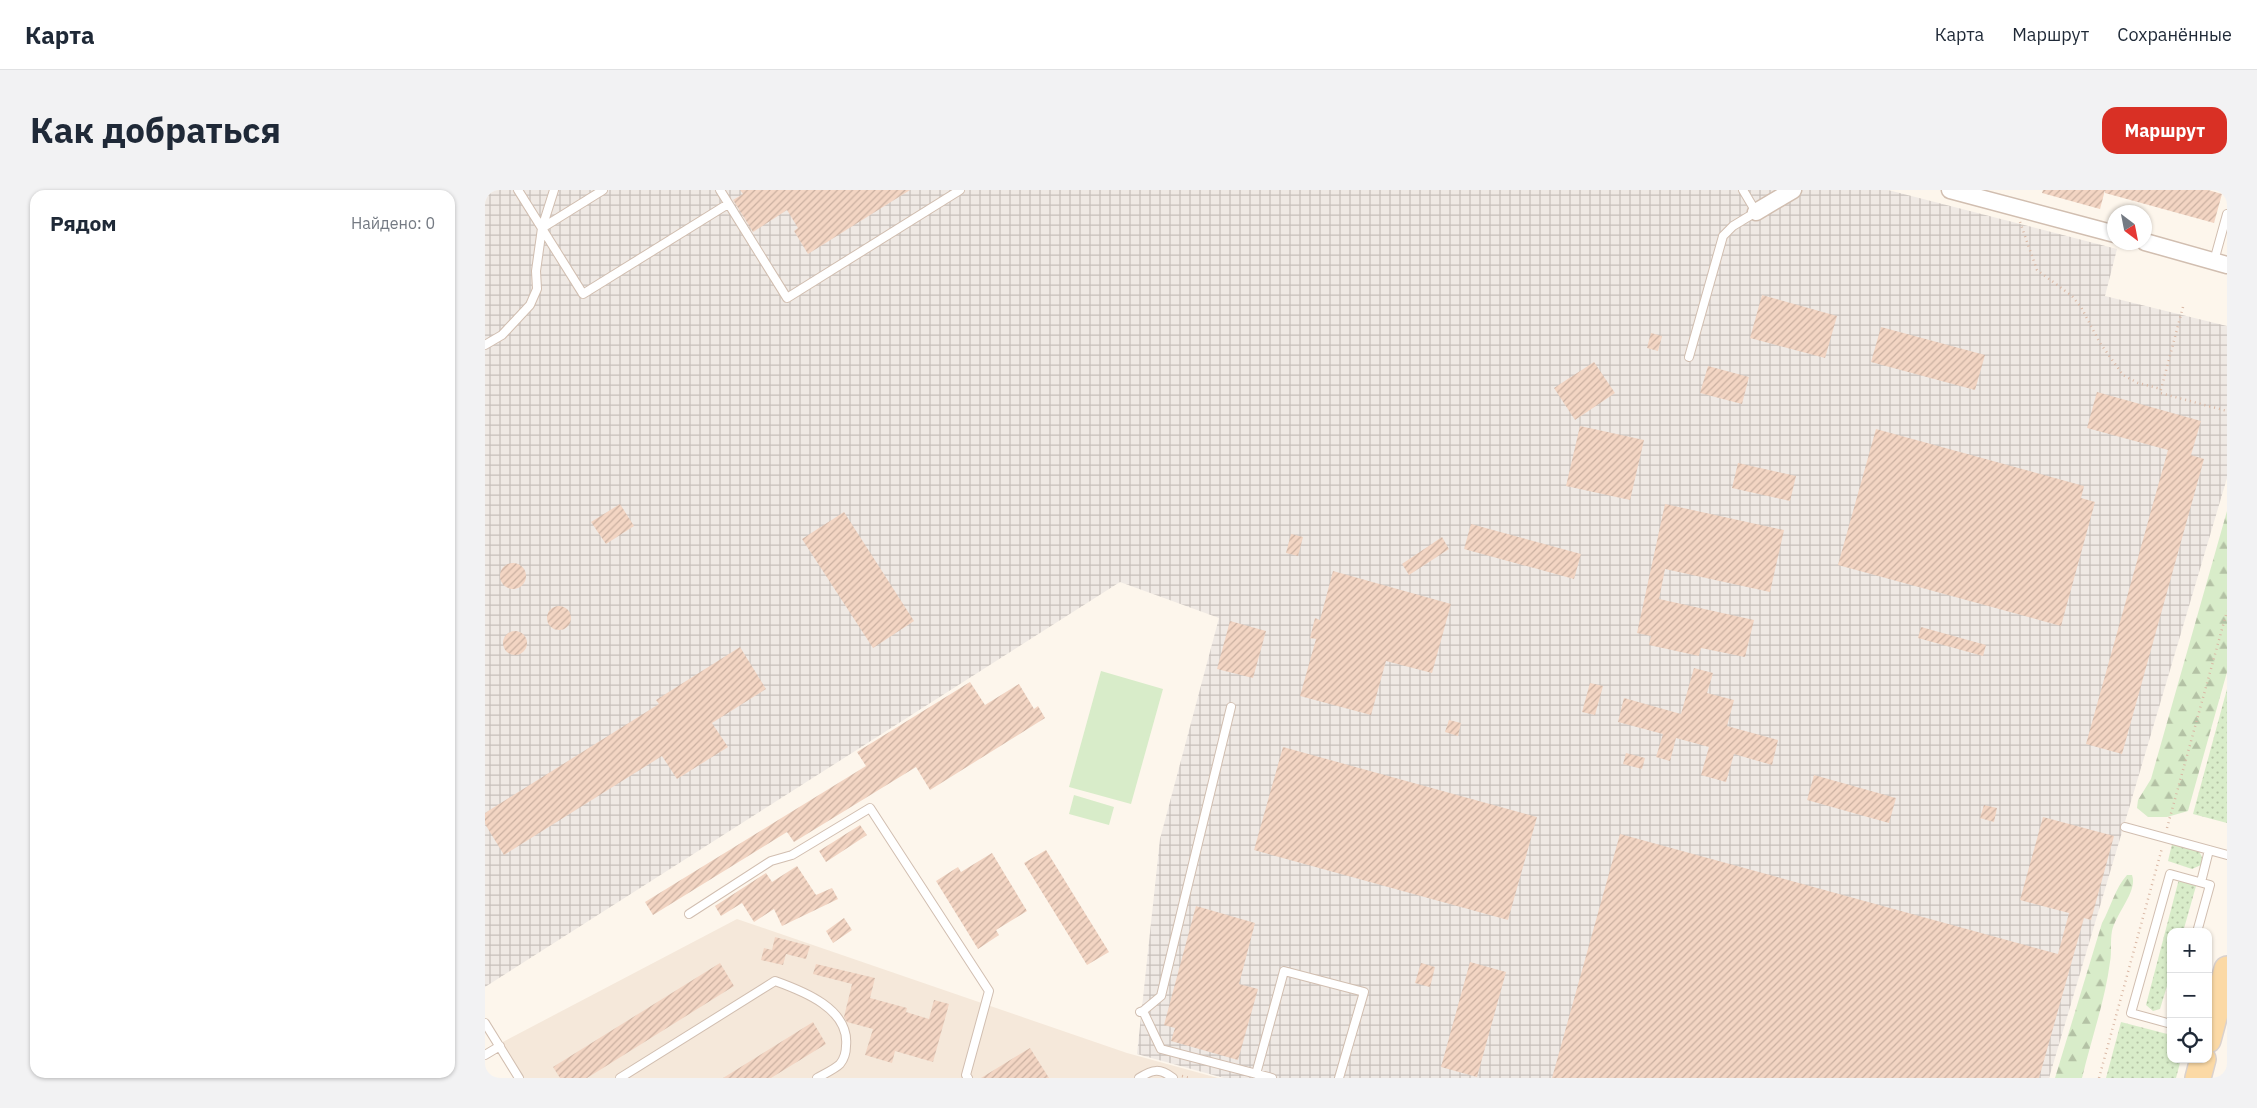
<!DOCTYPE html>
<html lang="ru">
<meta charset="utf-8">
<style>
:root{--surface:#fff;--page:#f2f2f3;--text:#1f2937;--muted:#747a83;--line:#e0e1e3;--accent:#d93025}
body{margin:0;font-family:"IBM Plex Sans",sans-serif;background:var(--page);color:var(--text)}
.controls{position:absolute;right:15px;bottom:15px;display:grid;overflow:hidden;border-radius:10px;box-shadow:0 1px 4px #0004}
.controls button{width:45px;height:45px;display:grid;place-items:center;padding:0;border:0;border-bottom:1px solid var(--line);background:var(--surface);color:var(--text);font:25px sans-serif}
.compass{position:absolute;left:1622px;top:15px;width:45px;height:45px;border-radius:50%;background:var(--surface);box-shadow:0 1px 4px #0004;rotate:148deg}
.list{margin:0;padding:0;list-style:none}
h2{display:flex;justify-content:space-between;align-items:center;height:65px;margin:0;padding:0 20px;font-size:21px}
h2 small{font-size:16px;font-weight:400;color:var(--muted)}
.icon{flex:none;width:28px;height:28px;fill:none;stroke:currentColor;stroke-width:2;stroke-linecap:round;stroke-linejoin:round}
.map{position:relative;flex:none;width:1742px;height:888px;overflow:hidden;border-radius:15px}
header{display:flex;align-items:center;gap:30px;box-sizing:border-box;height:70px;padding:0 25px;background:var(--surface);border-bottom:1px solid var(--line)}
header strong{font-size:24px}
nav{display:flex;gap:28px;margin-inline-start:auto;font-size:18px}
.intro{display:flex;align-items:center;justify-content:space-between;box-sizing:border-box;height:120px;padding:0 30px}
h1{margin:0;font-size:35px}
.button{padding:12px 22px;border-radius:15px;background:var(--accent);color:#fff;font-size:18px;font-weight:700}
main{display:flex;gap:30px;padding:0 30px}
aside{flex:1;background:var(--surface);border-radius:15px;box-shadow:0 1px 4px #0004}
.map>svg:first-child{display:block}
.residential{fill:#f5e8da}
.industrial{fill:url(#industrial-grid)}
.grass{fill:url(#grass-dots)}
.forest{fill:url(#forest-firs)}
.pitch{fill:#d8ecc9}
.building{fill:url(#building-hatch)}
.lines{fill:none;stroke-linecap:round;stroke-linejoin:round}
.service-casing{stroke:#d1beb0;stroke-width:10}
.minor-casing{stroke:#d1beb0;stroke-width:19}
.primary-casing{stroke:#dad1cd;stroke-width:28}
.path{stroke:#d9b8a5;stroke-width:2.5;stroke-dasharray:1 4;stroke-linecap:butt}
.service{stroke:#fff;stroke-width:8}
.minor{stroke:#fff;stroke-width:16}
.primary{stroke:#fbd9a5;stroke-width:25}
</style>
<header>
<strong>Карта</strong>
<nav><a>Карта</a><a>Маршрут</a><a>Сохранённые</a></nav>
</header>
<div class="intro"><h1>Как добраться</h1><a class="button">Маршрут</a></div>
<main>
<aside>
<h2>Рядом<small>Найдено: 0</small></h2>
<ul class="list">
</ul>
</aside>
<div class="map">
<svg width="1742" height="888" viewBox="0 0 1742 888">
<defs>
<pattern id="industrial-grid" width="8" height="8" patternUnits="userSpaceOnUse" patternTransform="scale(1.25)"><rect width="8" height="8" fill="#efe9e4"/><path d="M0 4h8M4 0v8" fill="none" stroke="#c7c0bb"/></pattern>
<pattern id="grass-dots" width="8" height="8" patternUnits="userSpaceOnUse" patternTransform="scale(1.25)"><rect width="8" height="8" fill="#d8ecc9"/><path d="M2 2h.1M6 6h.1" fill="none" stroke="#b4c2a5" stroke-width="1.8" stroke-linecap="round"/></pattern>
<pattern id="forest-firs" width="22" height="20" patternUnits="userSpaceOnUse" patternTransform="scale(1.25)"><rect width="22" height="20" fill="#d8ecc9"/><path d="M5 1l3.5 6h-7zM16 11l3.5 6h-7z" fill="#b4c2a5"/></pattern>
<pattern id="building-hatch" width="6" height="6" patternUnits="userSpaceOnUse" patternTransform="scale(1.25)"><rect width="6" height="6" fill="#f3d5c3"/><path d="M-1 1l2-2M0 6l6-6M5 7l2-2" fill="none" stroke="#cab0a1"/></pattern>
</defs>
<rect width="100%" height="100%" fill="#fdf6ec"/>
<!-- residential -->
<path class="residential" d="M252 729 642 863 733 888H35L12 855Z"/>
<!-- industrial -->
<path class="industrial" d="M0 0H1403L1632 59 1620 106 1742 136V288L1564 888H739L652 864 675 649 734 428 635 392 0 797Z"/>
<!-- grass -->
<path class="grass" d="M1742 499V633L1708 624Z
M1687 654 1714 661 1718 669 1716 675 1707 679 1683 671Z
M1694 689 1710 692 1711 696 1698 742H1686V783L1675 819 1668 821 1661 815Z
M1636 832 1686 845V869H1696L1691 888H1621Z"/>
<!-- forest -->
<path class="forest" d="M1742 321V482L1703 621 1682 627H1663L1652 618 1653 610 1666 589Z
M1642 685H1647C1653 701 1631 723 1627 741 1625 751 1627 762 1625 772 1620 811 1606 850 1597 888H1570L1617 733C1626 717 1630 698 1642 685Z"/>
<!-- pitch -->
<path class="pitch" d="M616 481 678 499 646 614 584 597Z
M589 605 629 617 624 635 584 624Z"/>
<!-- building -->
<path class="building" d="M255 0H425L323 64 309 41 313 38 302 20 268 42 248 10 258 4Z
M1558 0H1620L1615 19 1557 3Z
M1620 0H1723L1737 4 1729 33 1620 3Z
M1277 105 1352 126 1340 168 1265 148Z
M1396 137 1500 165 1490 200 1386 172Z
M1166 143 1177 146 1173 161 1162 158Z
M1109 172 1130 203 1090 230 1069 198Z
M1223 176 1264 187 1257 214 1215 203Z
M1612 202 1716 231 1706 265 1719 269 1637 564 1601 554 1683 260 1602 238Z
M1095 236 1159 250 1145 310 1081 296Z
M1391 239 1599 296 1596 308 1610 312 1576 436 1353 375Z
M1253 273 1311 286 1305 311 1247 298Z
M135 314 149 336 121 354 106 332Z
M1180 314 1299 340 1285 402 1180 379 1174 409 1269 430 1260 467 1216 458 1214 466 1164 455 1166 446 1152 443Z
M359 322 429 431 388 458 317 349Z
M986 334 1096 364 1089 389 979 359Z
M806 344 818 347 813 366 801 363Z
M957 347 964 359 924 385 917 374Z
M15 386a13 13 0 1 1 26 0a13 13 0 1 1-26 0Z
M848 381 966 414 947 483 901 471 886 525 815 506 831 449 825 448 830 428 835 430Z
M62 428a12 12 0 1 1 24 0a12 12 0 1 1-24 0Z
M745 431 781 441 768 488 732 479Z
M1436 437 1501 455 1498 466 1433 448Z
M18 453a12 12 0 1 1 24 0a12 12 0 1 1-24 0Z
M255 457 281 499 227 533 243 557 192 589 177 566 19 665 0 634V623L174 514 171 510Z
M1209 478 1228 483 1222 503 1249 510 1242 536 1293 550 1287 575 1249 564 1241 592 1216 585 1224 557 1191 548 1185 571 1171 567 1178 544 1133 532 1139 508 1196 524Z
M485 492 500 515 534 494 549 519 553 516 560 528 445 600 431 577 309 652 302 642 168 725 160 712 381 576 372 562Z
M1105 493 1118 496 1110 525 1097 522Z
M964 530 976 533 973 546 960 542Z
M798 557 1052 627 1023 730 769 660Z
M1141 563 1160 568 1157 579 1138 574Z
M1329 585 1411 608 1404 633 1322 610Z
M1499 615 1512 618 1509 632 1495 628Z
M1558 627 1629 646 1606 730 1599 728 1554 888H1067L1135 644 1573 764 1584 723 1535 710Z
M375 635 382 645 341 672 334 661Z
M561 660 624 762 602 775 539 673Z
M507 663 542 721 511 740 514 745 493 759 451 691 473 677 476 682Z
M312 676 331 705 347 698 353 709 297 736 289 719 269 732 257 713 236 726 230 716 281 683 287 692Z
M711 716 770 733 754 794 773 799 753 870 686 851 690 838 679 835Z
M359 728 367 740 348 753 341 741Z
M290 747 325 756 321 769 301 764 298 775 276 770 279 758 287 760Z
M985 772 1021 782 992 887 956 877Z
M235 773 249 796 102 888H75L68 877Z
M936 773 950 777 945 797 930 793Z
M331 774 390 788 385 808 422 818 421 822 444 829 449 810 464 814 448 872 410 861 407 873 380 865 388 839 362 832 359 827 367 794 328 784Z
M328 832 341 854 294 883 286 888H238Z
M545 858 564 888H496Z"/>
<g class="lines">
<defs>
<path id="service" d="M33 0 98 104 243 14
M235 0 302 108 475 0
M57 38 118 0
M1729 71 1742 24
M0 155 17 145 45 115 52 99 51 81 57 38 69 0
M1204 167 1238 46 1248 36 1271 22 1258 0
M1640 637 1742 665
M1716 692 1724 660
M204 724 286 671 307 665 385 618 504 801 481 885 483 888
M658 821 676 859 787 888
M655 822 658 821 676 806 746 517
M0 833 34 888
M1686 834 1646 823 1685 684 1725 695 1712 742
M0 865 15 856
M771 884 799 781 879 802 854 888
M135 888 290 791C318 801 365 819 361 856 361 862 359 869 355 874 350 879 339 884 332 888
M654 888C668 879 675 878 688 888"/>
<path id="minor" d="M1465 0 1630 44
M1271 22 1308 0
M1660 52 1742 75"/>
<path id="primary" d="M1723 850 1742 779
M1713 888 1718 869"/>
</defs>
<!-- service casing -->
<use href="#service" class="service-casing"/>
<!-- minor casing -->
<use href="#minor" class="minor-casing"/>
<!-- primary casing -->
<use href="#primary" class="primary-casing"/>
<!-- path -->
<path class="path" d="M1535 32 1552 80 1587 106 1596 117 1615 153 1638 185 1653 193 1676 199
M1698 117 1675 203 1742 221
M1682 638 1742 421
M697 886 705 888
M1614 888 1677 658"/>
<!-- service -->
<use href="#service" class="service"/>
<!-- minor -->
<use href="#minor" class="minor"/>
<!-- primary -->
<use href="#primary" class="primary"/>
</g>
</svg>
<div class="controls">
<button>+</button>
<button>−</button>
<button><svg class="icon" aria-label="locate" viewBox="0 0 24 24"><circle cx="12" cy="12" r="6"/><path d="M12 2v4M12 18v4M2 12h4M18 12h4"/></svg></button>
</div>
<svg class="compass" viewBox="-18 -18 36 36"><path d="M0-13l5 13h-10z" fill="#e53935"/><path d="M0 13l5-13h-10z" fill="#747a83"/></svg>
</div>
</main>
